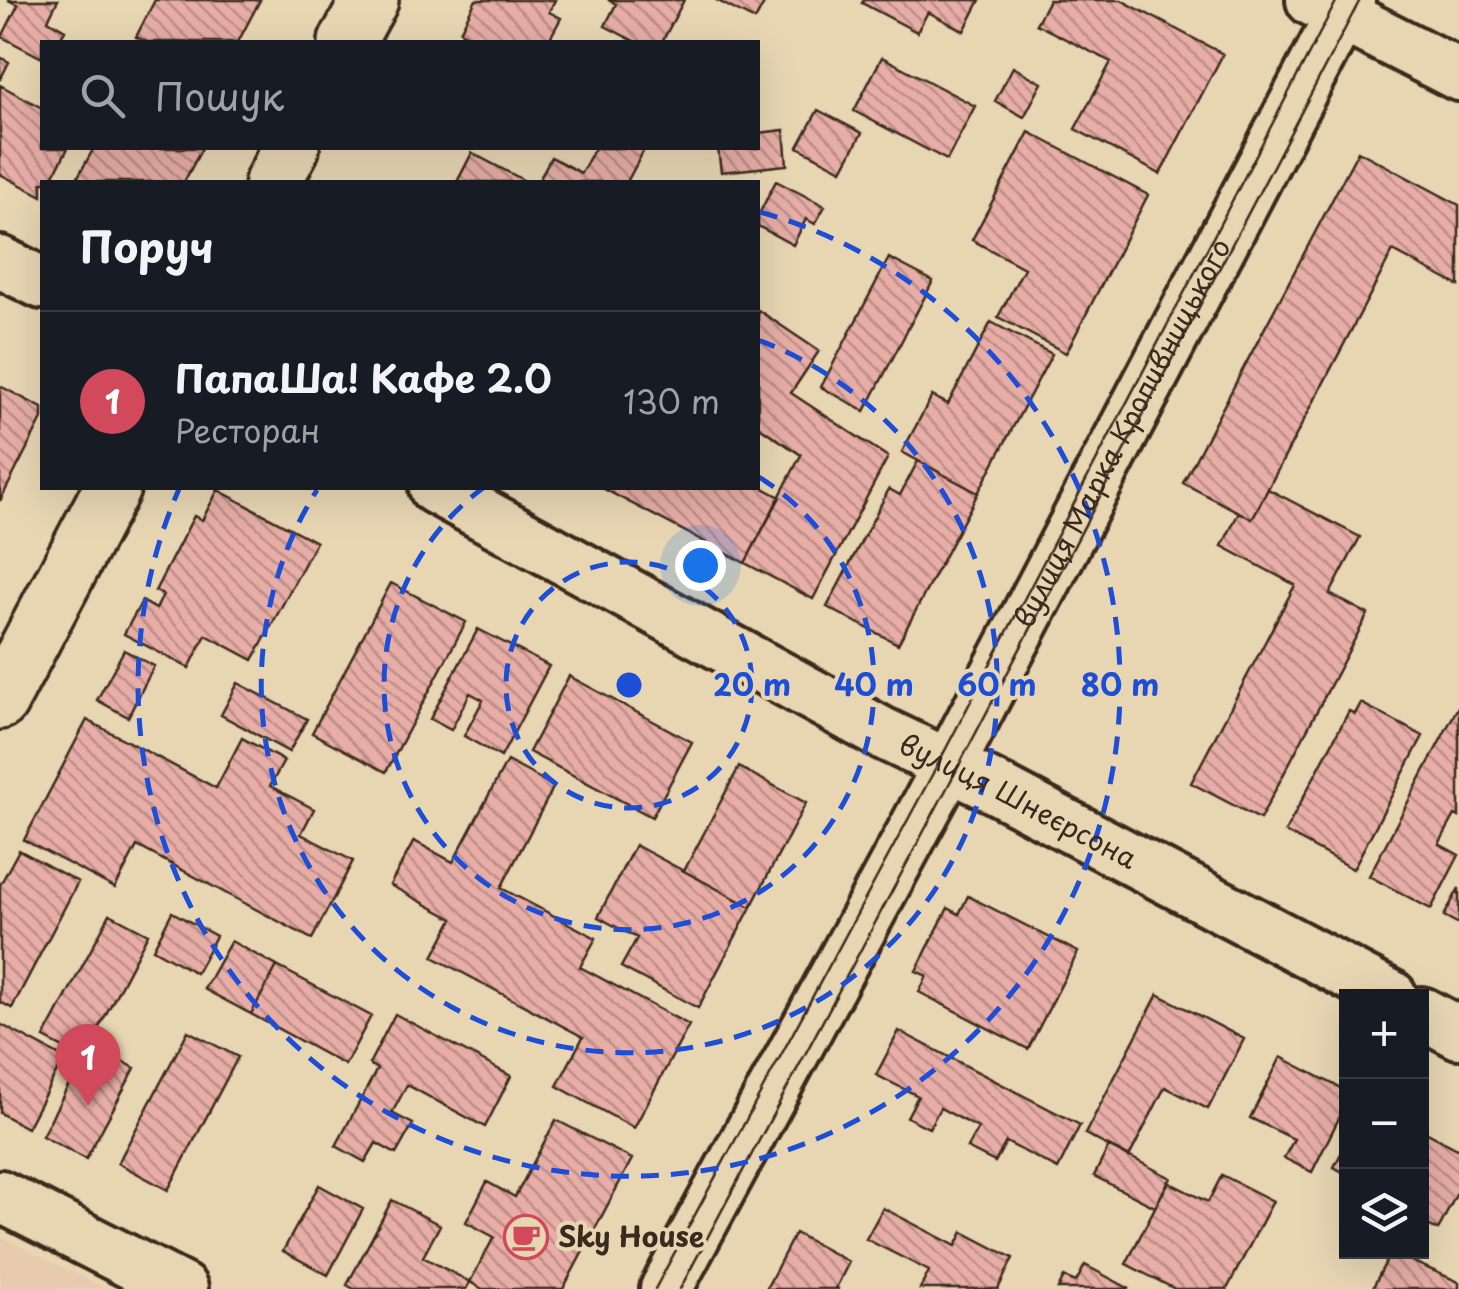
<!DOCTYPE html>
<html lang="uk">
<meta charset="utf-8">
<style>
:root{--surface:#171b24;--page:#242831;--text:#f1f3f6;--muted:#9ea1a6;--line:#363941;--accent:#d1495b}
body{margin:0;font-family:"Playpen Sans",sans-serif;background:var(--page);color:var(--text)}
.controls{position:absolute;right:30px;bottom:30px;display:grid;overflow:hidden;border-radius:0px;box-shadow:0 10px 40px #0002}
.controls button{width:90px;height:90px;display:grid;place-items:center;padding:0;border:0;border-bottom:2px solid var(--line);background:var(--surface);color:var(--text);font:50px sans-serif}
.you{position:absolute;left:700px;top:565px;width:35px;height:35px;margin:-25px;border:8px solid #fff;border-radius:50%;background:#1a73e8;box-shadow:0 0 0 15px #1a73e833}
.badge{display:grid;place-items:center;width:65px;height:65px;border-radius:50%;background:var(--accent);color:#fff;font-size:32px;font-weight:700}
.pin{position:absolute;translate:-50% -82px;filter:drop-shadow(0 2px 5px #0008)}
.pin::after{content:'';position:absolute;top:52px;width:35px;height:30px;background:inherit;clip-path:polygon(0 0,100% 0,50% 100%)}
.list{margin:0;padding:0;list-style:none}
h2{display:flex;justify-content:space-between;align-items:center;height:130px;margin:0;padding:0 40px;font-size:42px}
h2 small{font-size:32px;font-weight:400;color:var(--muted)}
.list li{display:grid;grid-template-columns:65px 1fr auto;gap:30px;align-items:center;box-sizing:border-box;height:180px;padding:0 40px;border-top:2px solid var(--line)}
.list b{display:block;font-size:38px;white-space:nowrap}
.list p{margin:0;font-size:32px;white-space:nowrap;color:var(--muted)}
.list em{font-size:32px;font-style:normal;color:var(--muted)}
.icon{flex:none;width:55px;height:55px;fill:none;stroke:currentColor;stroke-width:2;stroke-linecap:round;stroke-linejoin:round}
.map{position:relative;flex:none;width:1459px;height:1289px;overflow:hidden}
.search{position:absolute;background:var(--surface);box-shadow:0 10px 40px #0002;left:40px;top:40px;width:720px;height:110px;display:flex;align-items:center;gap:25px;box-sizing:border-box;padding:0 35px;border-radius:0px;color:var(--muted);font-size:38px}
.panel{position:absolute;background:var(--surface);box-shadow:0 10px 40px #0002;left:40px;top:180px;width:720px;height:310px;border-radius:0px}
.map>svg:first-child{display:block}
.built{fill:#e8caaf}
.building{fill:url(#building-back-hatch);stroke:#3b2a1e;stroke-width:2.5}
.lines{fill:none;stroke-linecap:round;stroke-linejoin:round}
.minor-casing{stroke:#3b2a1e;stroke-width:58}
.major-casing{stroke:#3b2a1e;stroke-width:62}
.minor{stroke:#e8d6b3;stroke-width:50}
.major{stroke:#e8d6b3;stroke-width:55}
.tram{stroke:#3b2a1e;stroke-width:2.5}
.ring{fill:none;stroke:#1d4ed8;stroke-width:5;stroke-dasharray:18 12}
.labels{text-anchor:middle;stroke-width:8;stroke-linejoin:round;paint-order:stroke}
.street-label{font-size:28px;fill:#3b2a1e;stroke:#e8d6b3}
.poi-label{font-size:28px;font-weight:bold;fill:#3b2a1e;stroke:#e8d6b3;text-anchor:start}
.centre{fill:#1d4ed8;stroke:#e8d6b3;stroke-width:5}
.ring-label{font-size:30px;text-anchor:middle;font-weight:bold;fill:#1d4ed8;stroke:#e8d6b3;stroke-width:8;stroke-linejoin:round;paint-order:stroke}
</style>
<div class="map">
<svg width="1459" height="1289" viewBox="0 0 1459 1289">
<defs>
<pattern id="building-back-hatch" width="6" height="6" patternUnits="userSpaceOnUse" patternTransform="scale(2.5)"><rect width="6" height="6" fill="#e7ada6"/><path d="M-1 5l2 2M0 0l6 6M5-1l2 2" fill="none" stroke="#bc8d87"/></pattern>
</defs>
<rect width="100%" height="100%" fill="#e8d6b3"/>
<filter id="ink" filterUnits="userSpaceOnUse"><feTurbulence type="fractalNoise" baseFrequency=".01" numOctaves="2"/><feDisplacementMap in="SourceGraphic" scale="20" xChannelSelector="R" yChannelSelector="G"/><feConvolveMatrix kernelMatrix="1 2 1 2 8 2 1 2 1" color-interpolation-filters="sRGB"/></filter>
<g filter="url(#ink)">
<!-- built -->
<path class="built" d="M0 1236 106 1289H0Z"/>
<!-- building -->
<path class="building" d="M8 0H58L48 20 65 30 58 42H42V58L2 37 18 5Z
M155 0H260L238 42H147L136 37Z
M476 0H555L549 12 561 18 548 42H482L460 31Z
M608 0H684L662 42H636L605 26 616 4Z
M716 0H766L755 20Z
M864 0H980L964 31 928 12 917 32 862 3Z
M1049 0H1121L1223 54 1160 174 1075 129 1111 62 1036 24Z
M0 57 9 62 0 80Z
M882 57 975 106 947 160 854 111Z
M1013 67 1042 83 1024 117 995 101Z
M0 85 42 108V148H68L50 182H42V196L0 174Z
M818 110 862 133 842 170 798 147Z
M784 130 787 165 721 172 718 148H758V133Z
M1029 132 1148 195 1066 353 998 317 1024 268 972 240Z
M94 148H202L184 182H75Z
M595 148H645L627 182H538L551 157 581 173Z
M1358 151 1459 205V286L1393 251 1252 519 1183 483Z
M472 153 527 182H457Z
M776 181 825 206 815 224 806 219 793 245 758 226V216Z
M889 258 933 281 865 411 821 387Z
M758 310 819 351 791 393 888 457 813 599 745 563 801 455 758 426Z
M991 322 1052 354 978 493 902 452 932 396 948 404Z
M0 386 42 408V419L0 501Z
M918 461 978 493 898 644 827 607 889 489 900 495Z
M758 485 780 497 745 563 602 488Z
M1268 489 1360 537 1330 594 1368 614 1260 819 1191 783 1295 585 1222 546 1239 512 1252 519Z
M218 490 316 542 253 660 206 635 189 668 124 634 142 601 156 609 163 595 155 591 194 516 202 520Z
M391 583 466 622 386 772 312 733Z
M478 629 549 666 501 757 464 736 483 700 470 693 451 730 430 719Z
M124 650 154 666 128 717 97 700Z
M569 676 692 742 652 817 529 752Z
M238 683 307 719 289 752 221 715Z
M1361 703 1423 736 1353 869 1285 832 1349 711 1355 714Z
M1459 705V817L1455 815 1439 844 1459 855 1431 909 1369 876Z
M87 720 216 788 242 738 284 761 270 786 314 809 301 834 353 861 312 939 137 846 115 888 24 840Z
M507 761 554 786 501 888 596 938 580 967 689 1025 634 1128 557 1086 583 1037 433 957 453 919 390 885 414 841 453 862Z
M739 767 806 803 751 907 684 871Z
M635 845 751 907 698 1008 621 967 637 938 598 917Z
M19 850 78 882 12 1008 0 1002V885Z
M1459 888V924L1444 916Z
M968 896 1078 952 1028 1049 919 992 927 976 916 971 948 908 959 914Z
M172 912 216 936 196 973 153 949Z
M110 914 148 934 83 1058 44 1038Z
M231 941 277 966 251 1014 204 989Z
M277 966 371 1016 345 1065 251 1014Z
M1158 994 1244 1039 1208 1109 1165 1087 1129 1157 1085 1134Z
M395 1014 511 1076 485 1127 407 1085 392 1113 413 1124 396 1154 376 1143 365 1162 336 1146 377 1069 369 1064Z
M0 1024 64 1058 27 1128 0 1113Z
M188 1031 238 1057 168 1190 118 1163Z
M899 1031 1080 1125 1058 1169 1006 1142 995 1162 967 1148 978 1128 940 1108 929 1128 907 1117 918 1096 876 1075Z
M90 1044 135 1068 86 1159 42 1136Z
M1281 1057 1346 1091V1104L1312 1172 1284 1158 1294 1139 1250 1118Z
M556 1120 632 1159 563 1289H482L470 1282 494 1237 466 1222 487 1182 515 1197Z
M1422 1130 1459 1150V1189L1438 1230 1422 1222Z
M1346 1144V1174L1334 1167Z
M1109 1146 1171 1178 1155 1207 1094 1176Z
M1222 1175 1273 1201 1227 1289H1175L1126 1264 1168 1182 1208 1202Z
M319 1185 363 1209 328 1275 283 1251Z
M392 1200 440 1225 423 1257 470 1282 466 1289H354L347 1285Z
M883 1208 956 1246 963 1232 1013 1258 998 1289H920L929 1271 866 1239Z
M795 1233 849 1262 836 1288 839 1289H766Z
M1391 1252 1459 1282V1289H1372Z
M1085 1265 1130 1289H1058L1064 1277 1076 1282Z"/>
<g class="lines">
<defs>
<g id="minor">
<path d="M1312 0 1459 75"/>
<path d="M0 262 42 283"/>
<path id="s1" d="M435 488 880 732 998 789 1391 996"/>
<path d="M1422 1013 1459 1033"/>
<path d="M0 1196 182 1289"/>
<path id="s2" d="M666 1289 948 767 1349 0"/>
</g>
<path id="major" d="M347 42 370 0
M273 182 291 148
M0 701 112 488"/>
</defs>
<!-- minor casing -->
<use href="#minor" class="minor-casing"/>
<!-- major casing -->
<use href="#major" class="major-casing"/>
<!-- minor -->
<use href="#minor" class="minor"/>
<!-- major -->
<use href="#major" class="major"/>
<!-- tram -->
<path class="tram" d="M655 1289 939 762 1337 0
M680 1289 956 771 1360 0"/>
</g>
</g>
<!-- distance rings -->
<g class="ring">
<circle cx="629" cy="685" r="123"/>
<path d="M759 477A245 245 0 1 1 483 488"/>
<path d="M758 340A368 368 0 1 1 317 490"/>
<path d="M760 212A491 491 0 1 1 179 489"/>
</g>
<!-- icons -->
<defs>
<symbol id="cafe-ring" viewBox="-11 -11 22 22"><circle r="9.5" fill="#e8d6b3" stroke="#d1495b" stroke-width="1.5"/><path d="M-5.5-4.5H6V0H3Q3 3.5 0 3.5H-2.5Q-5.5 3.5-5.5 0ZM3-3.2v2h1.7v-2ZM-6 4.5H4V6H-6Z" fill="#d1495b"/></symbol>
</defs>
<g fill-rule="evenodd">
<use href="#cafe-ring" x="501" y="1212" width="50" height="50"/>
</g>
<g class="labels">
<!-- street labels -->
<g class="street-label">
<text dy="10" stroke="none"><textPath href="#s2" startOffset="970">вулиця Марка Кропивницького</textPath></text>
<text dy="10" stroke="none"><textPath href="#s1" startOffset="662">вулиця Шнеєрсона</textPath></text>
</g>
<!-- poi labels -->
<g class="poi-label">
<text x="558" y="1247">Sky House</text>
</g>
</g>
<circle cx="629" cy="685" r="15" class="centre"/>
<g class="ring-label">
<text x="752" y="696">20 m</text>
<text x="874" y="696">40 m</text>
<text x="997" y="696">60 m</text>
<text x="1120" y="696">80 m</text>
</g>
</svg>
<div class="controls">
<button>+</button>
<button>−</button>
<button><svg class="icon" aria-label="layers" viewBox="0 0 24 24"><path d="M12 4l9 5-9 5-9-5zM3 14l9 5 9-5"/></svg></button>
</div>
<div class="you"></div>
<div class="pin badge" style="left:88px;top:1106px">1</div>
<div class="search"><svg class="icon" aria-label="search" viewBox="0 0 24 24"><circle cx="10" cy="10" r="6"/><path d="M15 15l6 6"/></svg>Пошук</div>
<section class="panel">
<h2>Поруч<small></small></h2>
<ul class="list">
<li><span class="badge">1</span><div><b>ПапаШа! Кафе 2.0</b><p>Ресторан</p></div><em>130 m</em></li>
</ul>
</section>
</div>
